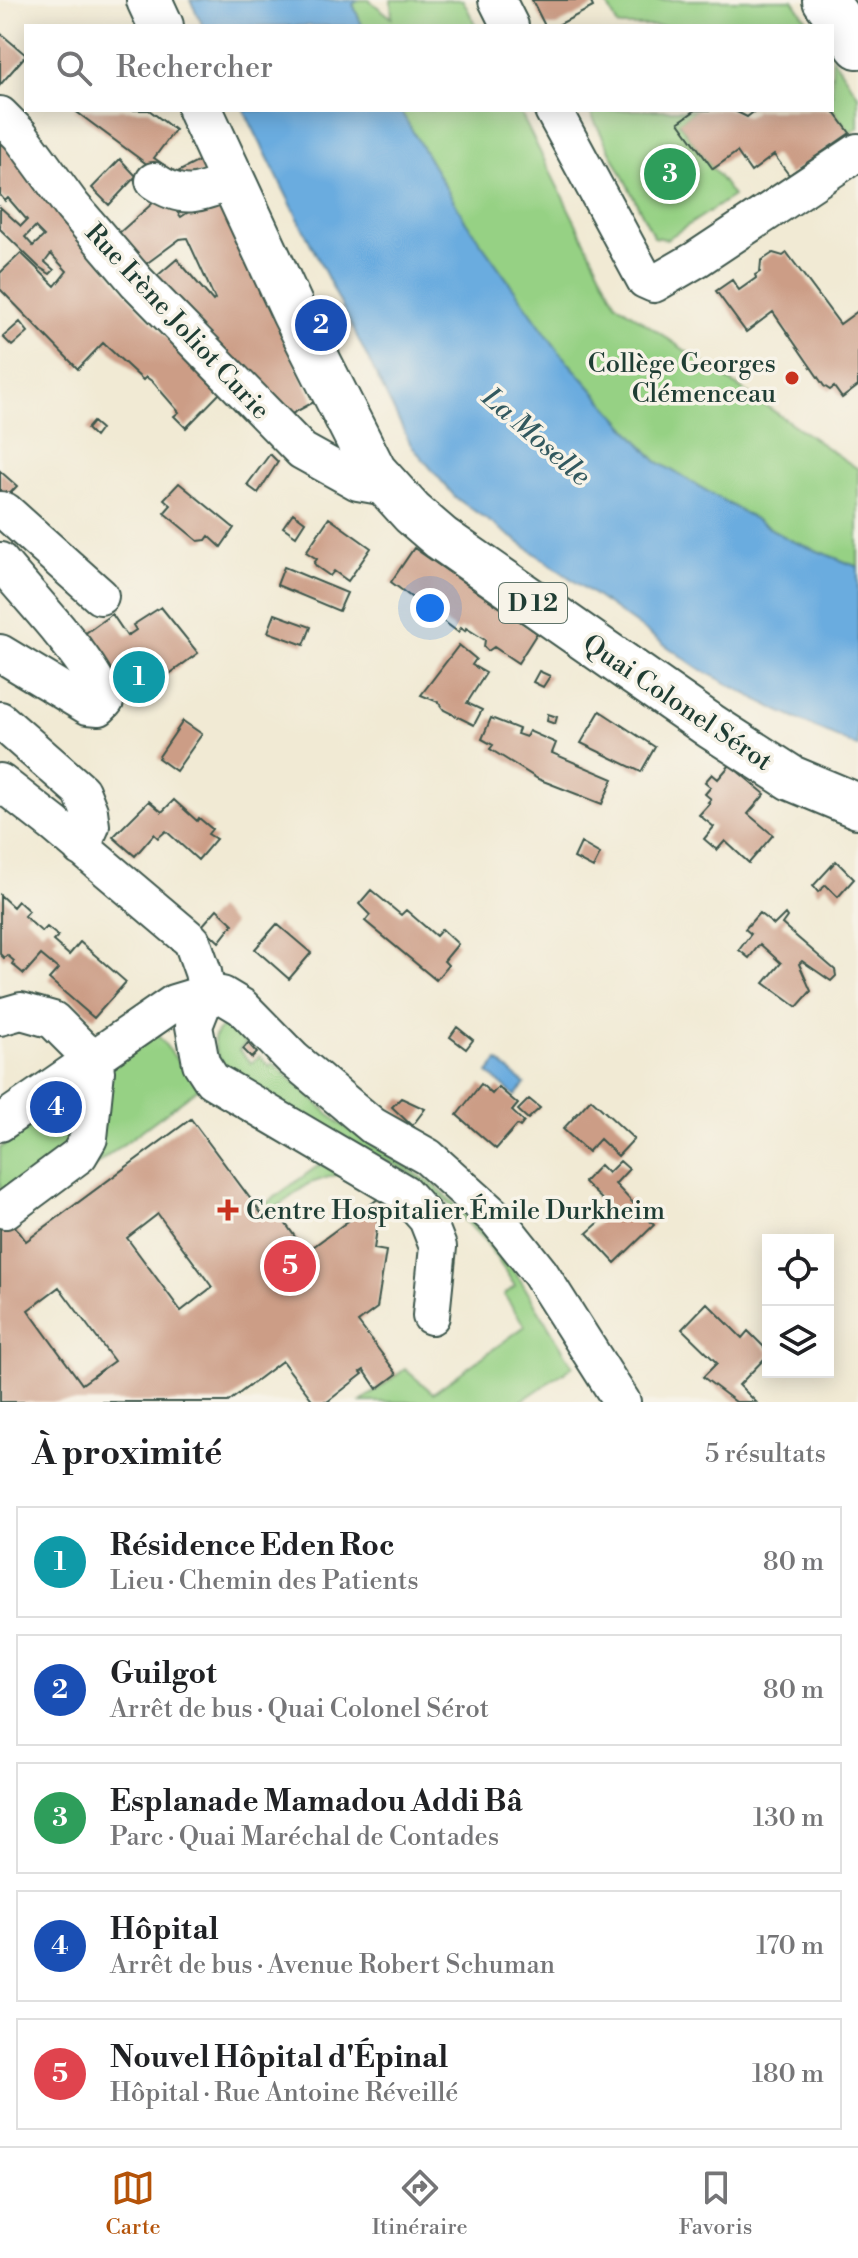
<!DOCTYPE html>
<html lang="fr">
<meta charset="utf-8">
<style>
:root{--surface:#fff;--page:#f2f2f2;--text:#202124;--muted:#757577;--line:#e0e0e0;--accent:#b45309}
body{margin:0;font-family:"Libre Bodoni",serif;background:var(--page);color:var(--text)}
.controls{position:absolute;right:24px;bottom:24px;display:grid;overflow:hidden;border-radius:0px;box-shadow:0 4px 20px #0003}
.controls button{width:72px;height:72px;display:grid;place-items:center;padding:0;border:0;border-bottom:2px solid var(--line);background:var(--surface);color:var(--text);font:40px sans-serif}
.you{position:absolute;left:430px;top:608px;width:28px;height:28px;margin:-20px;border:6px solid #fff;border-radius:50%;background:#1a73e8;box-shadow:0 0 0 12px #1a73e833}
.badge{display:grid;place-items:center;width:52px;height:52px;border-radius:50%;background:var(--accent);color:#fff;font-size:26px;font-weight:700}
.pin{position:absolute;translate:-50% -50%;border:4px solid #fff;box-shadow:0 2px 8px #0006}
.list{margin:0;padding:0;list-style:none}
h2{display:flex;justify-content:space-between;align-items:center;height:104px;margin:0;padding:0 32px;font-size:34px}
h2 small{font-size:26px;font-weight:400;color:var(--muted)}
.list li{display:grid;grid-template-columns:52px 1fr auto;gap:24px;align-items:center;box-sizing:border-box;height:112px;margin:0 16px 16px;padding:0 16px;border:2px solid var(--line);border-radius:0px}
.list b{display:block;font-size:30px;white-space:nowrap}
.list p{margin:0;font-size:26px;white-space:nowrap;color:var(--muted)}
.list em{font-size:26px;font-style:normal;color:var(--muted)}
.icon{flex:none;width:44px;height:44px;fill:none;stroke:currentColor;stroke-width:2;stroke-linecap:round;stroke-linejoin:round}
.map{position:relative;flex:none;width:858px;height:1402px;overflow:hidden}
.search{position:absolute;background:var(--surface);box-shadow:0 4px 20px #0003;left:24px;right:24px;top:24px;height:88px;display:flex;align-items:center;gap:20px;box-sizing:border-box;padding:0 28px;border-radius:0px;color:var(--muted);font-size:30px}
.sheet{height:744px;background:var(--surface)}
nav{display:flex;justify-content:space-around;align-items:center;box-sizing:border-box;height:112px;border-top:2px solid var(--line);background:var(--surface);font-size:22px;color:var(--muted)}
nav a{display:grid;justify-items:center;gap:4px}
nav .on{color:var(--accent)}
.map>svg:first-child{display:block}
.green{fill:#96d184;stroke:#5a875c;stroke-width:2}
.water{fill:#6bacdf;stroke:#45748a;stroke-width:2}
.building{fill:#cc9d86;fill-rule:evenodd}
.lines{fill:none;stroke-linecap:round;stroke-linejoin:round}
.minor-casing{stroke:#3e574c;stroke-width:40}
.major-casing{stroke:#3e574c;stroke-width:48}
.minor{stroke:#fff;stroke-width:36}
.major{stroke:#fff;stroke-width:44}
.poi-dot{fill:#c8321e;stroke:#f7f3e8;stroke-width:3}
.labels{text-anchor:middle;stroke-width:7;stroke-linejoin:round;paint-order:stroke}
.shield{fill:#f7f3e8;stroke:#60746a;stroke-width:2}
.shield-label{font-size:24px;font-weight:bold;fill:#1f3d34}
.street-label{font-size:26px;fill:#1f3d34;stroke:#f7f3e8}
.poi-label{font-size:26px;fill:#1f3d34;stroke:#f7f3e8;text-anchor:end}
.water-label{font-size:28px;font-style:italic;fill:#32595f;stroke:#f7f3e8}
</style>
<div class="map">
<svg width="858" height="1402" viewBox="0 0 858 1402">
<rect width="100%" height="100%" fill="#f7f3e8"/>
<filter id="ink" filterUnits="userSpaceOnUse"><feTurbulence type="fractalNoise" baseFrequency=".0125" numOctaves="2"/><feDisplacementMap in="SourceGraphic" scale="16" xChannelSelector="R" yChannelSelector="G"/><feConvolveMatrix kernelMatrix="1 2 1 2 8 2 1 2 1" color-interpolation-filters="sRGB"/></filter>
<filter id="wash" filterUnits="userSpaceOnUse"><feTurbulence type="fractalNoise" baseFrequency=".006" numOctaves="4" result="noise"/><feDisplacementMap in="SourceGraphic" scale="32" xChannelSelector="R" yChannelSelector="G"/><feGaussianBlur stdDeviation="1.8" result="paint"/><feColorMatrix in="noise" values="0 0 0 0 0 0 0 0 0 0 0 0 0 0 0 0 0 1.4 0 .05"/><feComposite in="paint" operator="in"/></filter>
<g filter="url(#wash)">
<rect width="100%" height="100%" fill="#f1ead4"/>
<!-- green -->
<path class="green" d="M358 0H369L392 18 391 0H463L476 26H362L353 4Z
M605 0H793L811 26H618Z
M832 57 858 95V128L850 133 832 108Z
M400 110H519L616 303 858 469V567L790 540 656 461 560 353 466 222Z
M589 110H696L679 123 733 196 667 239 654 237Z
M225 1025 233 1029 246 1043 239 1050 251 1063 260 1056 269 1066 273 1063 339 1123 437 1187 463 1212 495 1246 521 1281 573 1366 520 1402H361L405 1369 433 1393 525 1326 504 1295 515 1286 486 1242 443 1198 409 1173 245 1084C229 1072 197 1041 225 1025Z
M156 1033 199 1088 16 1224 9 1215 85 1161 107 1069Z
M86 1094 80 1136 0 1202V1148L26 1129 46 1121Z
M319 1165H324L338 1174 308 1184 269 1213 264 1205Z"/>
<!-- water -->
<path class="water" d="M190 0H358L353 4 362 26H203Z
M244 110H400L466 222 560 353 656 461 790 540 858 567V747L777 710 698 668 456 498 411 445Z
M498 1061 525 1084 515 1096 488 1073Z"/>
<g id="blocks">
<!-- building -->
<path class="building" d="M532 0H590L593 7 556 26H545Z
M0 33 26 55 0 85Z
M74 110H149L175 130 154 158 176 173 201 160 206 170 184 184 171 182Z
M696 110H733L747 117 756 110H833L850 133 789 175 774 155 751 172 737 152 713 169 679 122Z
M0 140 31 174 140 310 221 392 186 428 174 416 179 412 153 382 146 377 143 380 103 343 78 369 0 289V273L21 253 55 286 67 271 51 254 45 262 54 270 50 274 39 267 0 229V207L21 226 27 220 8 198 5 201 0 195ZM35 227 44 236 33 246 25 237Z
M120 159 136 176 109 205 92 188Z
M163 194 181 217 216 194 314 402 288 416 260 392 157 276 177 259 213 301 215 299 187 238 180 239 146 264 119 233Z
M773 253 783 256 787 253 840 324 858 311V386L842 398 834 387 830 390 824 386 773 312 746 332 716 291 732 280 739 290 756 278 755 275 760 272 761 261Z
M20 322 28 332 12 346 3 337Z
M93 422 101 429 95 437 87 429Z
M270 454 278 462 258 493 247 485Z
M0 471 17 486 0 504Z
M179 483 234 528 221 547 209 536 206 540 198 541 164 513 171 505 164 499Z
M293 513 305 522 296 536 283 527Z
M329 518 371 548 348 581 334 571 330 576 317 567 314 563 317 559 306 552Z
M414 548 537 633 518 663 494 647 488 651 484 647 485 640 466 628 465 631 461 628 458 632 391 582Z
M284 567 347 593 339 611 277 585Z
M161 607 198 653 131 702 83 635 112 614 127 636 136 630 133 625Z
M275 614 311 627 304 645 268 632Z
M459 645 476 659 472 665 486 673 467 703 482 710 474 725 444 710 438 702 421 695Z
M539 671 550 676 543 687 533 682Z
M600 711 655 747 641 772 581 743Z
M548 714 557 717 555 724 547 721Z
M491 718 519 729 517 734 526 737 529 731 556 743 552 753 613 779 602 804 538 779 490 749 493 745 482 739Z
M183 721 202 734 176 771 158 758Z
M730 765 765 794 748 814 773 835 749 863 725 841 717 850 704 839 714 827 699 815 710 803 708 802 711 799 705 794 711 787 705 782 712 774 718 779Z
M174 800 197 821 199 818 212 829 208 834 216 839 198 860 166 831 158 838 154 834 135 856 113 837 149 801 162 812Z
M581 843 600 854 593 868 574 858Z
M836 861 854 879 838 897 826 885 818 892 813 886Z
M371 890 401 915 406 910 436 936 442 929 458 944 444 961 448 965 436 980 365 921 370 915 359 904Z
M0 895 13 907 18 901 29 911 24 916 42 932 47 927 58 936 53 941 69 955 80 942 126 982 94 1018 49 979 58 969 41 955 24 974 12 964 14 961 7 955 4 958 0 954Z
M217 909 233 924 219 942 202 926Z
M759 913 774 925 785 914 787 917 782 924 835 970 836 976 831 981 802 961 799 964 811 991 797 1007 764 983 781 963 760 944 749 958 739 950 751 934 745 929Z
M277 924 311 953 289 979 255 949Z
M457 1027 473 1040 466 1049 450 1037Z
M248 1043 257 1053 252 1058 243 1049Z
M481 1084 492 1094 498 1087 518 1104 512 1111 524 1122 520 1127 517 1125 496 1149 457 1115Z
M401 1098 425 1109 412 1126 392 1107Z
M529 1099 540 1108 528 1119 518 1110Z
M591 1099 634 1139 618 1156 600 1139 588 1152 563 1129Z
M191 1119 264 1217 275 1209 306 1252 382 1196 374 1249 386 1251 377 1308 358 1322 397 1374 377 1389 364 1370 361 1372 363 1374 327 1402H314L282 1361 228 1402H0V1206L26 1241ZM158 1214 212 1287 181 1311 127 1238ZM59 1287 114 1361 82 1384 28 1310Z
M620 1161 629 1169 615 1184 654 1225 615 1263 587 1233 613 1210 584 1182 600 1165 608 1173Z
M707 1303 742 1338 748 1331 768 1351V1355L739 1385 756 1402H736L703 1377 717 1363 682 1329Z"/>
</g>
</g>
<g filter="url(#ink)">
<use href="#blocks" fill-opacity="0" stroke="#3e574c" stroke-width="2"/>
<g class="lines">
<defs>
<path id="minor" d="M497 0 510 26
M553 110 645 280 654 284 697 259 858 152
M0 115 20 135 72 206 137 282 302 451 358 482 386 487
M154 181C185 202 201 193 232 180
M0 510 5 511 100 596
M0 561C28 596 93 662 105 701L99 707 88 706 0 653
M0 720 81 791 89 811 91 826 81 848
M0 782 55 825 192 941 203 972 207 993 194 1026 201 1063 212 1080 404 1193 427 1219 438 1247 431 1316
M0 1017 21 1011 53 1020 82 1049 96 1071 89 1138 79 1155 5 1210
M0 1123 174 1003 207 993 222 995 242 1007 293 1059 373 1126 428 1157 497 1219 540 1273 622 1402"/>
<path id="major" d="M149 0 161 26
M825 0 858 46
M200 110 294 313 374 471 412 513 441 538 712 727 791 778 858 806"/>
</defs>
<!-- minor casing -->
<use href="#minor" class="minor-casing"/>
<!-- major casing -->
<use href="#major" class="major-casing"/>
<!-- minor -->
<use href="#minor" class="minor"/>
<!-- major -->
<use href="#major" class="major"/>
</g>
</g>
<!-- markers -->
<g class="poi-dot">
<circle cx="792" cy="378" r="8"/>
<path d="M224 1198h8v8h8v8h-8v8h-8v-8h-8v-8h8z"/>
</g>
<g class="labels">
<!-- shield labels -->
<rect class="shield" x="499" y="583" width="68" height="40" rx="6"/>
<g class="shield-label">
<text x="533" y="611">D 12</text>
</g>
<!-- street labels -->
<g class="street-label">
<text transform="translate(178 321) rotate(47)" y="9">Rue Irène Joliot Curie</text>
<text transform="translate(678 702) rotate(34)" y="9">Quai Colonel Sérot</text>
</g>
<!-- poi labels -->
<g class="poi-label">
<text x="776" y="372">Collège Georges<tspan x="776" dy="30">Clémenceau</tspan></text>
<text x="246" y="1219" text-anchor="start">Centre Hospitalier Émile Durkheim</text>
</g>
<!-- water labels -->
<g class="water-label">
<text transform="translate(537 436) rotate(41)" y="10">La Moselle</text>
</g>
</g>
</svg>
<div class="controls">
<button><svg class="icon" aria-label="locate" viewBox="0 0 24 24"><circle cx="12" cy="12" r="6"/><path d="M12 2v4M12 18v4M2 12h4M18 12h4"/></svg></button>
<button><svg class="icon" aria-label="layers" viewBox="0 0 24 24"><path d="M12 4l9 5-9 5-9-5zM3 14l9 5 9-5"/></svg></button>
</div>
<div class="you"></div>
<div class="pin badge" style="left:139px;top:677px;background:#0f9aa8">1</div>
<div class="pin badge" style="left:321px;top:325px;background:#1a4fb4">2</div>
<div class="pin badge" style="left:670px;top:174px;background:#2e9e5b">3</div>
<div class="pin badge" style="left:56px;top:1107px;background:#1a4fb4">4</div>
<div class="pin badge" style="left:290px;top:1266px;background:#e0444e">5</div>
<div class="search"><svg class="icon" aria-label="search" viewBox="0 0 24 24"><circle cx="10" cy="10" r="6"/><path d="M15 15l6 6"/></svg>Rechercher</div>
</div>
<section class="sheet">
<h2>À proximité<small>5 résultats</small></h2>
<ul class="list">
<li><span class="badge" style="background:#0f9aa8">1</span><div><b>Résidence Eden Roc</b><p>Lieu · Chemin des Patients</p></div><em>80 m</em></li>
<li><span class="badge" style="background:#1a4fb4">2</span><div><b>Guilgot</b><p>Arrêt de bus · Quai Colonel Sérot</p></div><em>80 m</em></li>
<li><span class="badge" style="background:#2e9e5b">3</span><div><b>Esplanade Mamadou Addi Bâ</b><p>Parc · Quai Maréchal de Contades</p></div><em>130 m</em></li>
<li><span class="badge" style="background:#1a4fb4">4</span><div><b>Hôpital</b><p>Arrêt de bus · Avenue Robert Schuman</p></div><em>170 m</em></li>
<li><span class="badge" style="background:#e0444e">5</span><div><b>Nouvel Hôpital d'Épinal</b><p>Hôpital · Rue Antoine Réveillé</p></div><em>180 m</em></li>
</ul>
</section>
<nav>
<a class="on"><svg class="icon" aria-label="map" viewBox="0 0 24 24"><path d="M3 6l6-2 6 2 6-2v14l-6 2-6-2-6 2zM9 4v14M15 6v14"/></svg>Carte</a>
<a><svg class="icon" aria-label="directions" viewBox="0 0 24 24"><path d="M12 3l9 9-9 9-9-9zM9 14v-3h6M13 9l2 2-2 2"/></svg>Itinéraire</a>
<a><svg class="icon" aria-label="saved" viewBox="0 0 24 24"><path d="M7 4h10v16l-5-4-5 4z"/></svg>Favoris</a>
</nav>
